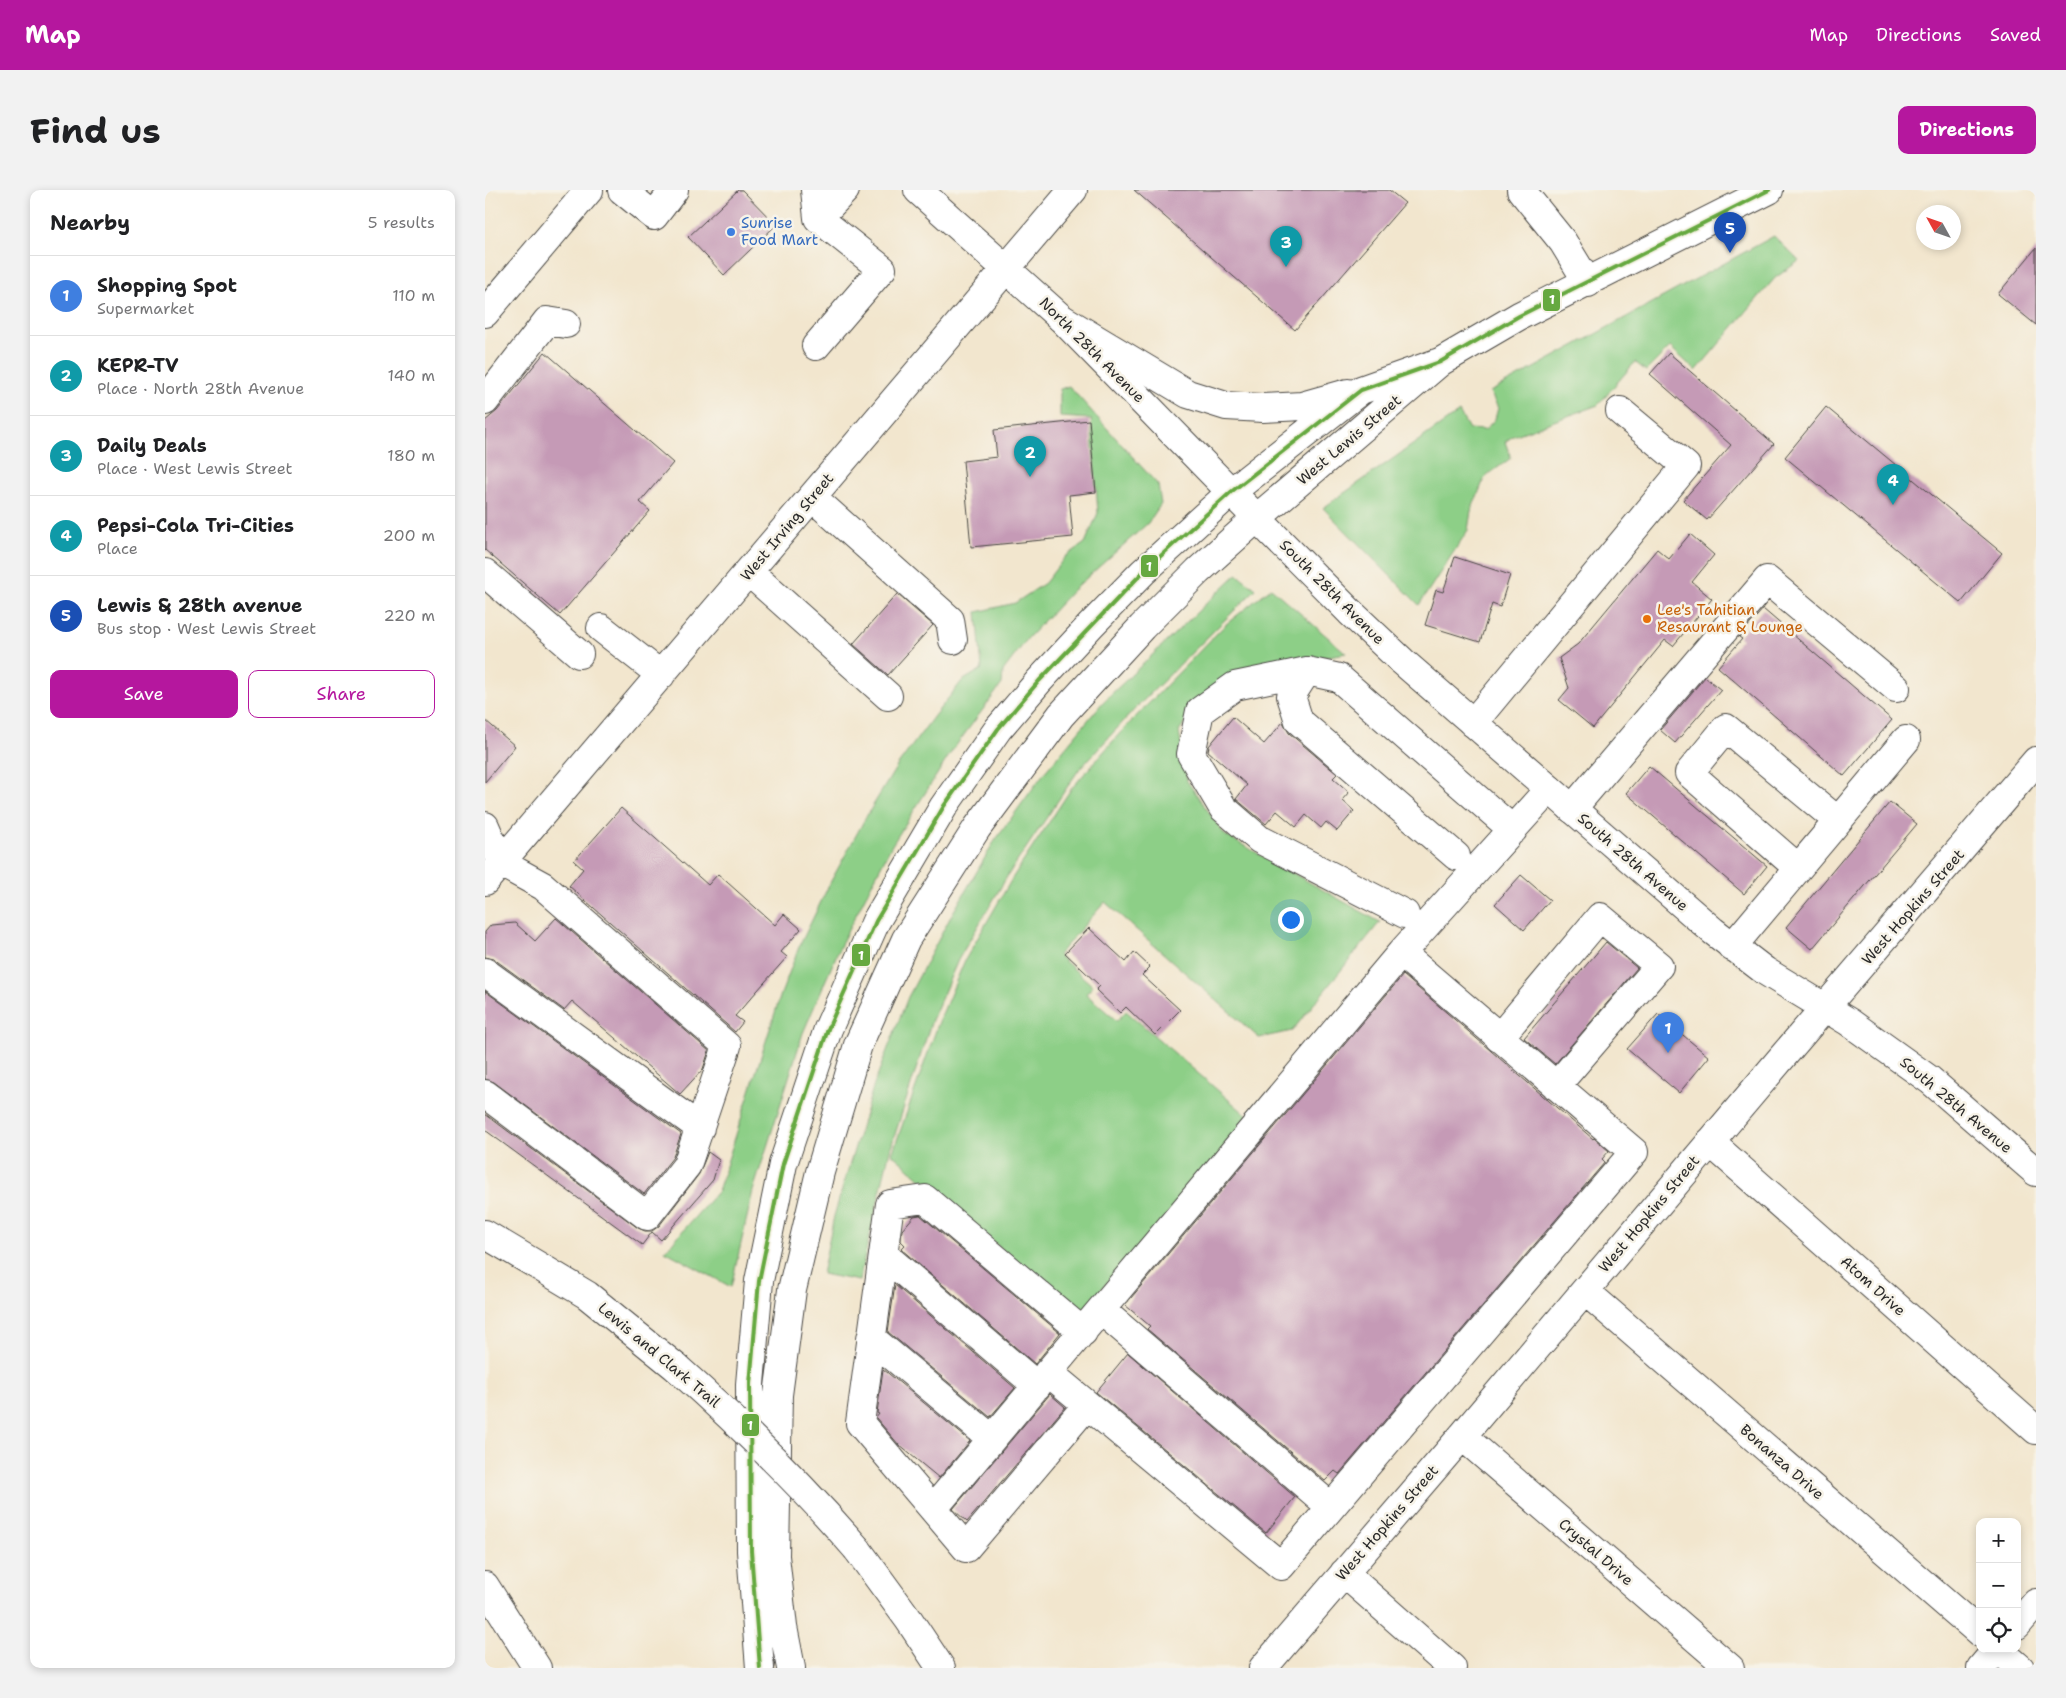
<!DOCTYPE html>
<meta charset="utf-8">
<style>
:root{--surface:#fff;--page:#f2f2f2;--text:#202124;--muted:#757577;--line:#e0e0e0;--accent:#b5179e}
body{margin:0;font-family:"Shantell Sans",sans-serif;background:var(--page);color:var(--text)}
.controls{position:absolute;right:15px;bottom:15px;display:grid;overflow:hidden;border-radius:10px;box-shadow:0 2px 8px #0003}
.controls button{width:45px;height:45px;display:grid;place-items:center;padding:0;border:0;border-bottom:1px solid var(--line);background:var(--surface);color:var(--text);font:25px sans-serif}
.compass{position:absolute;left:1431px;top:15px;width:45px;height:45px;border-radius:50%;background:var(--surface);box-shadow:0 2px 8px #0003;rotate:310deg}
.you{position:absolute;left:805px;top:729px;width:18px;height:18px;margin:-12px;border:4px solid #fff;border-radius:50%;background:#1a73e8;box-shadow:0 0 0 8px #1a73e833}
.badge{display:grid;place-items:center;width:32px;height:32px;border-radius:50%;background:var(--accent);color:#fff;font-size:16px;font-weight:700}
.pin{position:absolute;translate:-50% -41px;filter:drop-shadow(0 1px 2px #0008)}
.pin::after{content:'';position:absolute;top:26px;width:18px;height:15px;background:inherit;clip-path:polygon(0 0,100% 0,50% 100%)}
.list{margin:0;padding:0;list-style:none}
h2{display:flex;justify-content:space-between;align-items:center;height:65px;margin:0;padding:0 20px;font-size:21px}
h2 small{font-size:16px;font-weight:400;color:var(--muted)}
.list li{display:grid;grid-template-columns:32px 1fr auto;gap:15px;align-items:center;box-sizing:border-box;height:80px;padding:0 20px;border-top:1px solid var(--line)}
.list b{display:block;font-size:19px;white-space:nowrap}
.list p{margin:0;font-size:16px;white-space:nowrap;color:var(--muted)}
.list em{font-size:16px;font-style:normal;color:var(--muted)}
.actions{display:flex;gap:10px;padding:15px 20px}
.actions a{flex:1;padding:11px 0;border:1px solid var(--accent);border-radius:10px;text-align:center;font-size:18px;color:var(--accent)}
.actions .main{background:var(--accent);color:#fff}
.icon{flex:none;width:28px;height:28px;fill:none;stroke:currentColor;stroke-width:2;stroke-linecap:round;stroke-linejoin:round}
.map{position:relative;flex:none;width:1551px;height:1478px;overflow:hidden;border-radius:10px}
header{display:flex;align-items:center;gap:30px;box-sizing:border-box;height:70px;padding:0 25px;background:var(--accent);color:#fff}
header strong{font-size:24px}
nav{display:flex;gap:28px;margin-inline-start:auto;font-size:18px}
.intro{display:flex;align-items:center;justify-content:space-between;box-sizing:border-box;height:120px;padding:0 30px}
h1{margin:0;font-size:35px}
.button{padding:12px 22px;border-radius:10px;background:var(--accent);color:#fff;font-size:18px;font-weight:700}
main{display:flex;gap:30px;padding:0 30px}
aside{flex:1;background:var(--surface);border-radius:10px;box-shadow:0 2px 8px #0003}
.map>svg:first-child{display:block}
.green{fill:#8dcf87;stroke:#5c7d59}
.building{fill:#c59ab6}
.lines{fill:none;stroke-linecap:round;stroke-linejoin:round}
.minor-casing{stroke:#494743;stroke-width:30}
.major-casing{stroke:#494743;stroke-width:30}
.highway-casing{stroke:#494743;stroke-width:30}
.minor{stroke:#fff;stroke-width:28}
.major{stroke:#fff;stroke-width:28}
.highway{stroke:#fff;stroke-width:28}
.highway-bridge-casing{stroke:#494743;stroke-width:30;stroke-linecap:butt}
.highway-bridge{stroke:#fff;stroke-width:28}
.bus-1-casing{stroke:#f7f3e8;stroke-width:8}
.bus-1{stroke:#66a940;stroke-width:4}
.shop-dot{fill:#3f7fe0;stroke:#f7f3e8;stroke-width:2}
.food-dot{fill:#e8710a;stroke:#f7f3e8;stroke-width:2}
.labels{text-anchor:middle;stroke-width:5;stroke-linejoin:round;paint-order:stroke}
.shop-label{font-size:15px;fill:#366cbe;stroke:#f7f3e8;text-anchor:start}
.street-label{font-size:15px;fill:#2b2b2b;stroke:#f7f3e8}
.food-label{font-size:15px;fill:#c56008;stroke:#f7f3e8;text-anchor:start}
.line-badge{stroke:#f7f3e8;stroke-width:2}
.badge-label{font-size:14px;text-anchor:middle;font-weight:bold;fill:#fff}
</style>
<header>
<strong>Map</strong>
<nav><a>Map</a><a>Directions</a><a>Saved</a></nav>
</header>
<div class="intro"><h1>Find us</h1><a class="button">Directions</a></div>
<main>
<aside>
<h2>Nearby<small>5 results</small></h2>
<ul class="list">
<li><span class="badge" style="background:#3f7fe0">1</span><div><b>Shopping Spot</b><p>Supermarket</p></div><em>110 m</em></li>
<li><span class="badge" style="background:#0f9aa8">2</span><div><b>KEPR-TV</b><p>Place · North 28th Avenue</p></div><em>140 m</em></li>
<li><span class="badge" style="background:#0f9aa8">3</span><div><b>Daily Deals</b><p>Place · West Lewis Street</p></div><em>180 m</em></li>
<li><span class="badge" style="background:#0f9aa8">4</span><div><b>Pepsi-Cola Tri-Cities</b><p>Place</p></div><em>200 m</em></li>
<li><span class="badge" style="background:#1a4fb4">5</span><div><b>Lewis &amp; 28th avenue</b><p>Bus stop · West Lewis Street</p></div><em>220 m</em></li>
</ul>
<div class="actions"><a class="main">Save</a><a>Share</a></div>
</aside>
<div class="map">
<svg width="1551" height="1478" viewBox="0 0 1551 1478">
<rect width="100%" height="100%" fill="#f7f3e8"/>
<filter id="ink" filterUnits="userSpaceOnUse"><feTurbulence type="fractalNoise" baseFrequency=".02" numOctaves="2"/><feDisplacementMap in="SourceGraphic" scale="10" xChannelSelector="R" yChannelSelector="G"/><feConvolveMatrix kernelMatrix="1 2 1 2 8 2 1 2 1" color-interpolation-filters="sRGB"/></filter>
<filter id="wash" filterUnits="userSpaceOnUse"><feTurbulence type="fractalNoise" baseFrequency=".0096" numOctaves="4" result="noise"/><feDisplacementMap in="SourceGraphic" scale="20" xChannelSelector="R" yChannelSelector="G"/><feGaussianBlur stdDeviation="1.12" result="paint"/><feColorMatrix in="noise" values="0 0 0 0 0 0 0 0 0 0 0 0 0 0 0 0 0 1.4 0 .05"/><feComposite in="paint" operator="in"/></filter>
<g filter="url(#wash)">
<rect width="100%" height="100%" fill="#f2e6ce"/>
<!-- green -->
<path class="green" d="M1289 46 1314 71 1290 88 1211 181 1185 157 1161 181 1150 172 1113 215 1028 246 1020 252 1026 268 1000 287 986 321 983 340 934 415 838 318 974 222 984 239 1000 240 1010 229 1013 218 1005 202Z
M584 196 673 295 676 314 663 333 587 401 543 448 518 481 517 494 467 561 407 655 358 750 318 843 268 1001 246 1097 180 1061 233 1001 296 804 314 757 345 693 381 627 412 576 449 526 477 491 497 479 492 422 530 413 560 393 580 367 600 353 613 323 606 229 575 227V199Z
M752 384 771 399 649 520 593 581 523 685 473 770 447 830 405 960 374 1091 337 1084 349 1026 389 894 423 807 466 726 509 652 559 583 618 512Z
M786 398 861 463 747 484 718 505 694 541 702 591 740 645 895 732 807 841 774 848 620 712 573 765 608 796 601 804 632 831 641 821 766 929 593 1126 407 964 455 829 480 770 528 687 586 599 636 542 740 435Z"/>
<g id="blocks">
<!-- building -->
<path class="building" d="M253 0H257L291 35 239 85 203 47Z
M649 0H904L920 13 810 140Z
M1551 58V135L1513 104Z
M60 162 188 273 155 312 165 321 75 425 0 360V231L12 221Z
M1184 163 1289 254 1222 330 1198 310 1246 255 1165 184Z
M1341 217 1517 363 1476 413 1300 267Z
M604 230 611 302 584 305 588 347 486 357 478 271 512 267 509 240Z
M1205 344 1229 365 1207 392 1227 409 1188 456 1180 450 1108 538 1074 510 1084 498 1074 468 1093 454 1172 359 1184 369Z
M970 367 1025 385 1015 417 1007 414 995 452 940 435 951 400 958 402Z
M412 404 448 435 403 485 368 454Z
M1278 419 1407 530 1359 586 1233 477 1257 449 1254 447Z
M1220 487 1236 500 1190 553 1175 540Z
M748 527 779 554 798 532 804 543 852 584 848 588 864 602 857 610 869 621 852 641 841 632 836 638 821 625 811 637 792 621 781 634 751 609 762 595 723 561 724 556Z
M0 530 30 556 0 592Z
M1164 576 1282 676 1259 704 1141 603Z
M1405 612 1432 634 1327 759 1301 737Z
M136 618 223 695 233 684 290 735 299 724 316 739 296 762 302 767 250 826 258 832 250 842 84 696 98 679 89 671Z
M1036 685 1065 710 1039 740 1010 714Z
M71 728 224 861 218 879 195 904 87 811 79 820 9 769 0 767V742L6 735 30 733 50 751Z
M604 738 641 772 649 762 665 777 657 785 695 820 670 845 641 817 635 823 611 800 615 796 580 763Z
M1121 752 1152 778 1070 874 1039 848Z
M918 785 1108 949 1109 948 1124 961 1117 969 1120 972 854 1284 850 1281 840 1291 662 1139 665 1136 640 1115Z
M0 801 196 944 188 967 159 1004 9 892 0 889Z
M1173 824 1224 867 1194 903 1142 859Z
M0 924 153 1038 160 1041H167L174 1036 214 984 223 962 234 970 228 990 176 1050 167 1042 157 1055 0 940Z
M435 1025 575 1143 550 1174 416 1059 420 1055 416 1051 417 1040 429 1026Z
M410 1095 530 1198 505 1227 403 1142Z
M643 1163 810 1307 781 1343 611 1202Z
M398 1179 485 1251 454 1288 414 1255 391 1228 394 1224 392 1223Z
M565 1204 580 1217 482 1332 468 1319Z"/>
</g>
</g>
<g filter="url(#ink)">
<use href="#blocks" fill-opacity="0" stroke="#494743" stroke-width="1"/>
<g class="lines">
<defs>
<path id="minor" d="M137 0 169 26 189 0
M330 0 333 28 360 0
M433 0 576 128 746 302
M1036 0 1078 52 1103 93
M0 123 104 0
M331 156 397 79 333 28
M0 211 62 131 81 134
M327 307 465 430 468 450
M264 382 403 506
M0 383 94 464
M116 438 176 485
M822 481 806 506 814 531 971 666
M988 533 1201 276 1135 221
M1087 619 1282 390 1411 498
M0 636 16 673 58 696 242 856 202 975 162 1026 0 904
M1313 678 1204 583 1241 538 1353 631
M0 691 588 0
M920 724 774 649 738 618 706 564 715 521 750 496 822 481 854 488 1028 640
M1247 757 1421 550
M0 782 215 938
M1014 848 1115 727 1174 776 1071 896
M1225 952 1551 1240
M398 1064 552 1196
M1100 1101 1495 1443
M616 1120 846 1317
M598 1142 440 1009 405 1014 375 1233 481 1358 602 1215
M386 1148 507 1249
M563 1182 796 1376 1149 962 916 763
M977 1246 1245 1478
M448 1319 916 763 1064 599
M859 1383 967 1478
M1532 1435 1551 1413
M1513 1459 1535 1478
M778 1478 977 1246 1294 871 1551 571
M1496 1478 1512 1459"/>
<path id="major" d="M576 128 703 204 741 216 778 218 817 216 863 203
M955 172 876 200 746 302 865 422 917 471 1228 741 1280 781 1364 832 1445 890 1551 982
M772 328 955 172 1034 126 1284 0"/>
<path id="highway" d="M0 1044 102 1105 192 1178
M372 1359 424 1430 456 1478
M0 1396 52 1478
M275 1478 266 1361 265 1194 274 1091 298 974 343 839 391 731 459 616 513 539 554 491 606 435 658 382 746 302
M306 1478 298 1437 290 1366 293 1205 307 1100 335 982 373 855 421 749 492 638 576 525 657 437 713 381 772 328"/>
</defs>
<!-- minor casing -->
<use href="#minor" class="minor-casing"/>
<!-- major casing -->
<use href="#major" class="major-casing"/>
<!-- highway casing -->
<use href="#highway" class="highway-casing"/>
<!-- minor -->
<use href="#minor" class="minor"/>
<!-- major -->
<use href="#major" class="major"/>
<!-- highway -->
<use href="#highway" class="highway"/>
<defs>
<path id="highway-bridge" d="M192 1178C256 1235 316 1294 372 1359"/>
</defs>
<!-- highway-bridge casing -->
<use href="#highway-bridge" class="highway-bridge-casing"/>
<!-- highway-bridge -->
<use href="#highway-bridge" class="highway-bridge"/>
<defs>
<path id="bus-1" d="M275 1478 266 1361 265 1194 274 1091 298 974 343 839 391 731 459 616 513 539 554 491 658 382 746 302 876 200 955 172 1034 126 1284 0"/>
</defs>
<!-- bus-1 casing -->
<use href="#bus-1" class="bus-1-casing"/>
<!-- bus-1 -->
<use href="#bus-1" class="bus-1"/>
</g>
</g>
<!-- markers -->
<circle class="shop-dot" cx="246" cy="42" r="5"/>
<circle class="food-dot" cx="1162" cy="429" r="5"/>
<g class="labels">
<!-- shop labels -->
<g class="shop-label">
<text x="256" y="38">Sunrise<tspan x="256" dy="17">Food Mart</tspan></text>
</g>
<!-- street labels -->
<g class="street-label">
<text transform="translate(607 160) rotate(45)" y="5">North 28th Avenue</text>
<text transform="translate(864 250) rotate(-40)" y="5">West Lewis Street</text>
<text transform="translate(302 337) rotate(-50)" y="5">West Irving Street</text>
<text transform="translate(847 402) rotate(45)" y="5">South 28th Avenue</text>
<text transform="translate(1148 672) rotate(41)" y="5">South 28th Avenue</text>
<text transform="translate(1428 717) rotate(-49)" y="5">West Hopkins Street</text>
<text transform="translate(1471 915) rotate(40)" y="5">South 28th Avenue</text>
<text transform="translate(1164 1024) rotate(-50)" y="5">West Hopkins Street</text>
<text transform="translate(1388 1096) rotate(42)" y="5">Atom Drive</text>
<text transform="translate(174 1165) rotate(40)" y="5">Lewis and Clark Trail</text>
<text transform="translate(1297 1272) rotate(41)" y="5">Bonanza Drive</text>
<text transform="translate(902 1333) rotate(-49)" y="5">West Hopkins Street</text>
<text transform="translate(1111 1362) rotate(41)" y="5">Crystal Drive</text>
</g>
<!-- food labels -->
<g class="food-label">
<text x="1172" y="425">Lee's Tahitian<tspan x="1172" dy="17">Resaurant &amp; Lounge</tspan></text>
</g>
</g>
<g class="line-badge">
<rect x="1057" y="98" width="19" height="24" rx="5" fill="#66a940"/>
<rect x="655" y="364" width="19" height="24" rx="5" fill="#66a940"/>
<rect x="366" y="753" width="20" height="24" rx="5" fill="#66a940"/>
<rect x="256" y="1223" width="19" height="24" rx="5" fill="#66a940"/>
</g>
<g class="badge-label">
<text x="1067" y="114">1</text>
<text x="664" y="381">1</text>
<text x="376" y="770">1</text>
<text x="265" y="1240">1</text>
</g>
</svg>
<div class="controls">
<button>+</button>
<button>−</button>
<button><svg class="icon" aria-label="locate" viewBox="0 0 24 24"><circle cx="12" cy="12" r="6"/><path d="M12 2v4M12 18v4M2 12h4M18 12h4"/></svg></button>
</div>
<svg class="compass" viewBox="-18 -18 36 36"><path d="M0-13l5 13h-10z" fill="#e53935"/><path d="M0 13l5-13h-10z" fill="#757577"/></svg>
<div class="you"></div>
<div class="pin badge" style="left:1183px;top:863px;background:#3f7fe0">1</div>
<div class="pin badge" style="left:545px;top:287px;background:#0f9aa8">2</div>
<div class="pin badge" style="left:801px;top:77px;background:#0f9aa8">3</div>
<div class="pin badge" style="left:1408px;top:315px;background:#0f9aa8">4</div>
<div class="pin badge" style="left:1245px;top:63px;background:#1a4fb4">5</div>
</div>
</main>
